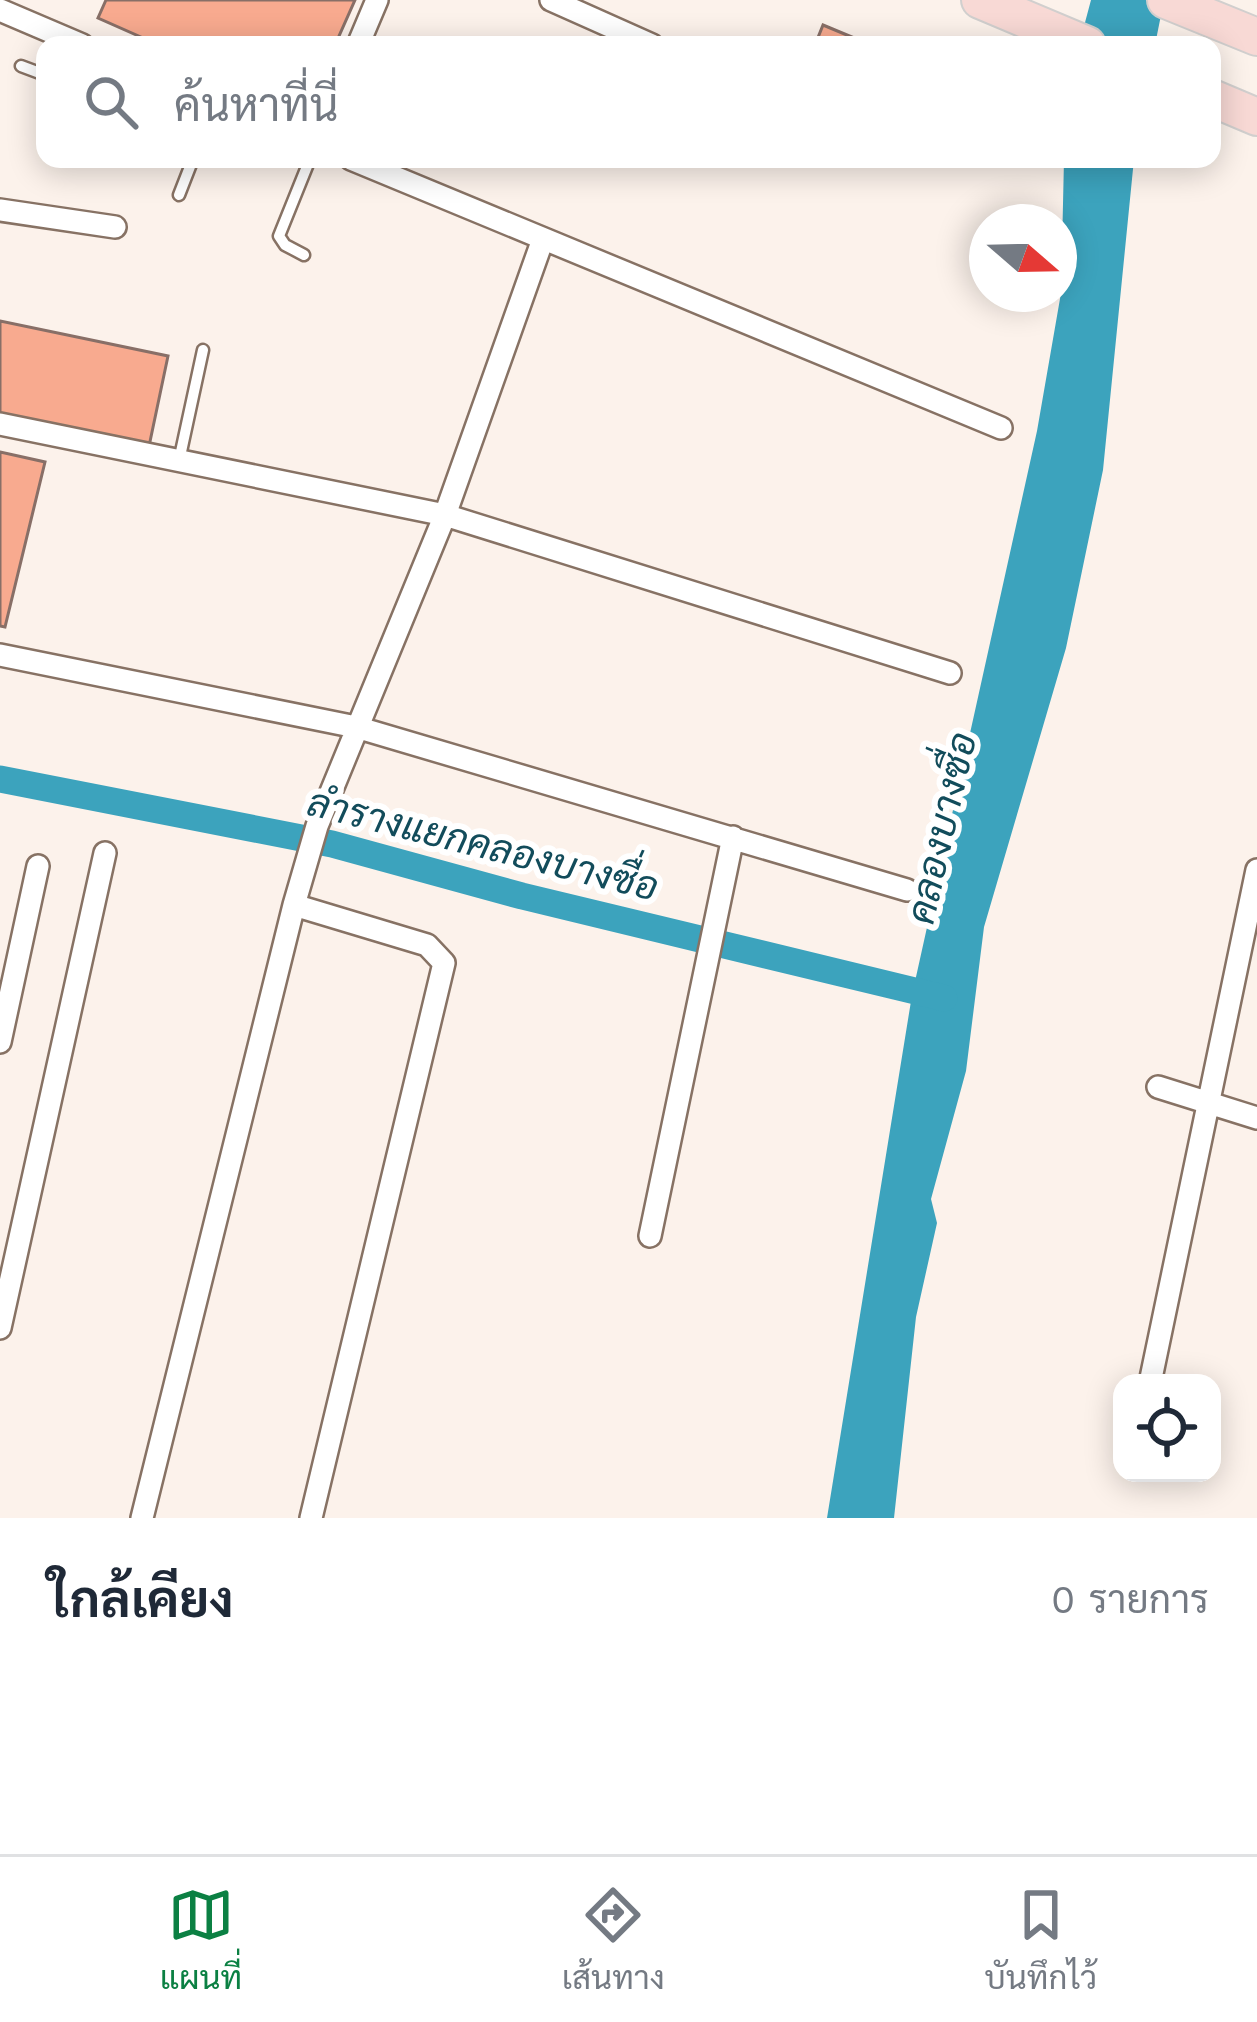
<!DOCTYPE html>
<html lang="th">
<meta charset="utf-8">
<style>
:root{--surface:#fff;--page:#f2f2f3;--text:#1f2937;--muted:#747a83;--line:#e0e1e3;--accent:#0b8043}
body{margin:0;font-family:"Work Sans",Sarabun,sans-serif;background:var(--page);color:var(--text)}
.controls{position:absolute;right:36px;bottom:36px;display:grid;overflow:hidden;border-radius:24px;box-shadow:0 6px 30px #0003}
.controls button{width:108px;height:108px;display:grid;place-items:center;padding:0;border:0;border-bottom:3px solid var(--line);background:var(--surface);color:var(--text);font:60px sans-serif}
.compass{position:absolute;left:969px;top:204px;width:108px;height:108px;border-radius:50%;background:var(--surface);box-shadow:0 6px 30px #0003;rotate:110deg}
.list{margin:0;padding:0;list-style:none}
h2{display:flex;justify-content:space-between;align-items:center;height:156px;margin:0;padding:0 48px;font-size:51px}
h2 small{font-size:39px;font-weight:400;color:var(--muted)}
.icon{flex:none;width:66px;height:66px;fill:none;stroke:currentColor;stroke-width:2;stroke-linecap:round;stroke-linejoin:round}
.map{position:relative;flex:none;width:1257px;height:1518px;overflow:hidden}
.search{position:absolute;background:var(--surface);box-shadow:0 6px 30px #0003;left:36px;right:36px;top:36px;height:132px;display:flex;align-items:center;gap:30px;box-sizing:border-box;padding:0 42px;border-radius:24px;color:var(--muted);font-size:45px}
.sheet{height:336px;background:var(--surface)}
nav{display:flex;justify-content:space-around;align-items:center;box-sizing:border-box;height:168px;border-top:3px solid var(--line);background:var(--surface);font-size:33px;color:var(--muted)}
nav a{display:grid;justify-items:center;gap:6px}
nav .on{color:var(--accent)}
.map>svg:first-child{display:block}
.water{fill:#3ca3bd}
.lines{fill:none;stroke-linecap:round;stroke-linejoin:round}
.canal{stroke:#3ca3bd;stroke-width:27}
.building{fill:#f8aa8f;stroke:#886f67;stroke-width:3}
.service-casing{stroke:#877264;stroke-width:15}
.minor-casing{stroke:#877264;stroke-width:26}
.primary-casing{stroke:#d1cfce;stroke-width:40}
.service{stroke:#fff;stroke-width:10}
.minor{stroke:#fff;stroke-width:21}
.primary{stroke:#f8d9d5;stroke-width:36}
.labels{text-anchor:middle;stroke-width:12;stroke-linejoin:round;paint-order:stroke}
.water-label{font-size:39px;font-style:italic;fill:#124c5b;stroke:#fff}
</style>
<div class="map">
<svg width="1257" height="1518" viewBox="0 0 1257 1518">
<rect width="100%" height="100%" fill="#fcf2eb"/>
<!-- water -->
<path class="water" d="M1091 0H1164L1155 45H1079Z
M1064 159H1134L1103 470 1066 648 984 927 966 1071 931 1199 937 1223 916 1317 894 1518H827L912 995 1037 431 1061 293Z"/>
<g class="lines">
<!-- canal -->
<path class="canal" d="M0 779 332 844 522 896 944 998"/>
</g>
<!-- building -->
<path class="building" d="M106 0H355L335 45H159L98 18Z
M823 25 871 45H815Z
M0 321 168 356 148 451 0 421Z
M0 452 45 462 5 627 0 626Z"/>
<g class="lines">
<defs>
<path id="service" d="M21 66 45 75
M179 195 193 159
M304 255 285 245 279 236 310 159
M179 461 203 350"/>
<path id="minor" d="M551 0 652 45
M0 10 82 45
M358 45 377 0
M351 159 1001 428
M0 210 115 227
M0 424 445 515 950 673
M0 655 356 727 907 890
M294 905 427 945 444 963 311 1518
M0 1042 38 866
M1158 1087 1257 1118
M650 1236 733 837
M0 1328 105 853
M1150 1383 1257 870
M142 1518 294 905 317 826 445 515 543 239"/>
<path id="primary" d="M980 0 1087 45
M1166 0 1257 37
M1212 98 1257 117"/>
</defs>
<!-- service casing -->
<use href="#service" class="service-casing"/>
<!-- minor casing -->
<use href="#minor" class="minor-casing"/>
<!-- primary casing -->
<use href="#primary" class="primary-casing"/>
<!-- service -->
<use href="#service" class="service"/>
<!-- minor -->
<use href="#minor" class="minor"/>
<!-- primary -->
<use href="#primary" class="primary"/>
</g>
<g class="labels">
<!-- water labels -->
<g class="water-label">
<text transform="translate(941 828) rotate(-77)" y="14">คลองบางซื่อ</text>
<text transform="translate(483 844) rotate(14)" y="14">ลำรางแยกคลองบางซื่อ</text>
</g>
</g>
</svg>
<div class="controls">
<button><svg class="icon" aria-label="locate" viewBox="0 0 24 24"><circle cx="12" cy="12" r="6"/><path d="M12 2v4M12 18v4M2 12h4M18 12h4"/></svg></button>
</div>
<svg class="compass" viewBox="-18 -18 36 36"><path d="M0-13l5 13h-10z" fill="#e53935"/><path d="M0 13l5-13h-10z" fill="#747a83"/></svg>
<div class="search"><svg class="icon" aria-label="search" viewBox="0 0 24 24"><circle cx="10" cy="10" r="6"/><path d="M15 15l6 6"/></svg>ค้นหาที่นี่</div>
</div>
<section class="sheet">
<h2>ใกล้เคียง<small>0 รายการ</small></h2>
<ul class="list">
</ul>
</section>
<nav>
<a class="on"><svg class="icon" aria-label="map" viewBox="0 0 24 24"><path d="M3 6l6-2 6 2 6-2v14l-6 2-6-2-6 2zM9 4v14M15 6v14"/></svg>แผนที่</a>
<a><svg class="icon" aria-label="directions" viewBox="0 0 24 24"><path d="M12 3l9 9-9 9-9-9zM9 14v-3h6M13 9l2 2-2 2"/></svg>เส้นทาง</a>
<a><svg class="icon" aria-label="saved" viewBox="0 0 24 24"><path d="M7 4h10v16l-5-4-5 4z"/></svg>บันทึกไว้</a>
</nav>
